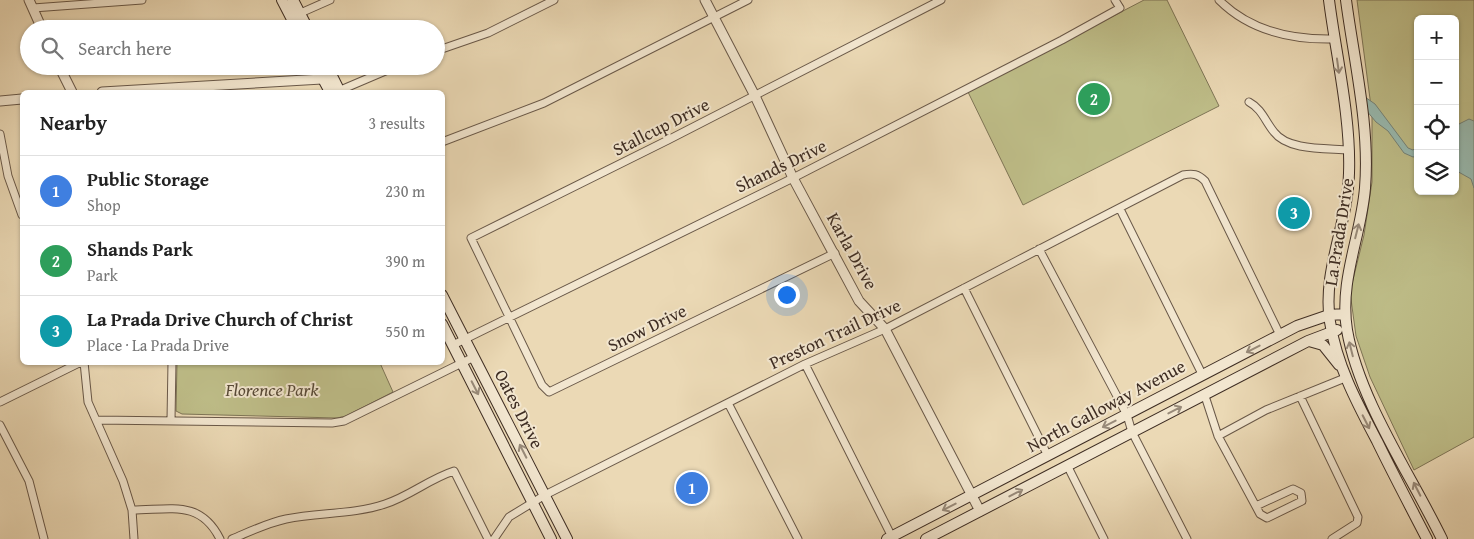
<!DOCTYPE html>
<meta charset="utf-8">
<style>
:root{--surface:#fff;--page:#f2f2f2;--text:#222;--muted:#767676;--line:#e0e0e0;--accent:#8f2418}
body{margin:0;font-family:"Gentium Book Plus",serif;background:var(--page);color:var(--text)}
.controls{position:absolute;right:15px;top:15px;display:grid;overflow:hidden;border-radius:8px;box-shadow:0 1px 4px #0004}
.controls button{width:45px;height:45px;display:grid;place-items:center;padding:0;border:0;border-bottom:1px solid var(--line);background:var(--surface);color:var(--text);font:25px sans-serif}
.you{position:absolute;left:786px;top:294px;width:18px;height:18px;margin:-12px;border:4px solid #fff;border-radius:50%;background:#1a73e8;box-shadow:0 0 0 8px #1a73e833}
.badge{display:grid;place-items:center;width:32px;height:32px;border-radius:50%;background:var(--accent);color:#fff;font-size:16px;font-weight:700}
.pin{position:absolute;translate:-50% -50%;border:2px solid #fff;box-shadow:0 1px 5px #0006}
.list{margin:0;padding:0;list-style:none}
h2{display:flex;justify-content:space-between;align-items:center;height:65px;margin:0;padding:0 20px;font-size:21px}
h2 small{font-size:16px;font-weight:400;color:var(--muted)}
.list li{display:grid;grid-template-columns:32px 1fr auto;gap:15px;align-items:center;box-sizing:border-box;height:70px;padding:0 20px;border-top:1px solid var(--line)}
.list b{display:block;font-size:19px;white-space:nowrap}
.list p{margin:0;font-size:16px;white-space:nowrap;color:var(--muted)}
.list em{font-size:16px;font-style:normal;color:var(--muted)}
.icon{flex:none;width:28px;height:28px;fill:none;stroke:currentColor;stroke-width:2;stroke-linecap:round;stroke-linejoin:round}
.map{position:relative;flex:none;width:1474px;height:539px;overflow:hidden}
.search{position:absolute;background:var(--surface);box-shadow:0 1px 4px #0004;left:20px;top:20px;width:425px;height:55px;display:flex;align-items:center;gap:12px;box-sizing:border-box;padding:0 18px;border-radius:28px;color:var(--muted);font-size:19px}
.panel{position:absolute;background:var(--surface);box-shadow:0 1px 4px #0004;left:20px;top:90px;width:425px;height:275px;border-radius:8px}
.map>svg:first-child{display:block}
.green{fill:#bebd88;stroke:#7e7556;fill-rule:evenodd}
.water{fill:#98bab0;stroke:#748278}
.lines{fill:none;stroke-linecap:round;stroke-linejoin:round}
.minor-casing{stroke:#695848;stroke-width:9}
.tertiary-casing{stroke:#695848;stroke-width:11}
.secondary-casing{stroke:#3e2d23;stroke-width:12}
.minor{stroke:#f2e6cf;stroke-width:7}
.tertiary{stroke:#f2e6cf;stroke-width:9}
.secondary{stroke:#f2e6cf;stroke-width:10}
.oneway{stroke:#988a79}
.labels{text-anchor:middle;stroke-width:4;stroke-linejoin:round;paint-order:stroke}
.street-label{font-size:18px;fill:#3e2d23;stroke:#f2e6cf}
.park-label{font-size:18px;font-style:italic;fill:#584a37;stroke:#f2e6cf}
</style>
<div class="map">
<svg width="1474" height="539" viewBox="0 0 1474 539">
<rect width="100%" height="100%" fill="#ebd9b5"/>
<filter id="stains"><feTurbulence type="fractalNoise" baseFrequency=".004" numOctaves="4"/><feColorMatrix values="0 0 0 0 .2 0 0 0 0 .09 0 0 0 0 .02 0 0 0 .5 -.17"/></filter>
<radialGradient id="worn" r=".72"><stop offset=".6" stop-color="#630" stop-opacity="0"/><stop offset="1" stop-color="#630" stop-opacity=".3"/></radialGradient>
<!-- green -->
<path class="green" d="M1144 0H1167L1219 106 1023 205 968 92Z
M1357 0H1474V437L1414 470 1370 377 1356 336 1350 292 1364 235 1372 182V114ZM1418 19H1455V191H1418Z
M177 363H380L393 392 346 416 337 418 182 414 176 411Z"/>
<!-- water -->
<path class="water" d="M1365 97 1375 104 1408 148 1413 150 1418 146V156L1413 157 1404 153 1388 131 1376 122 1366 110Z
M1469 119 1474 121V188L1471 179 1455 170V126Z"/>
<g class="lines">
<defs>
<path id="minor" d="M1219 0C1250 31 1291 40 1334 39
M33 8 142 0
M296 15 330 0
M436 51 488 33 554 0
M336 92 397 66
M1249 102C1262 109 1265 121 1274 132 1288 151 1327 148 1349 150
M0 134 8 176 22 215
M442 142 544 103 748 0
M1120 209 1202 374
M1039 249 1127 415 1132 432 1187 539
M835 253 549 392 542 385 471 238 668 140 941 0
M964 288 1048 456
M453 345 793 178 1062 40 1120 8 1115 0
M84 362 88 402 123 481 132 510 134 539
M805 364 893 539
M1205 396 1218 436 1260 514 1267 518 1302 501 1301 493 1293 489 1256 506
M1300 396 1358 517 1357 523 1332 539
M0 402 81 362
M728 403 798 539
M97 420 332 423 344 421 474 357
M171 420 172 362
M0 425 29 481 44 539
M1218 436 1266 410 1345 378
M1068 467 1104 539
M132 510C170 510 200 499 220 539
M232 539C249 532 267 523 286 519 319 512 352 515 385 504 410 496 429 479 454 471L488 539
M494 539 509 517 545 495 805 364 885 329 1183 175C1193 173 1198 174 1205 181L1280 335"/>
<path id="tertiary" d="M29 0 42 29
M705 0 755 96 793 178 859 301 885 329 980 511
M59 66 72 92
M102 92 322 79 328 76
M0 101 22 99"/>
<path id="secondary" d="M282 0 297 29
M293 0 308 29
M1329 0C1336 55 1351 118 1349 173 1348 224 1322 271 1330 322 1337 366 1357 403 1377 441 1393 474 1410 506 1427 539
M1346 0C1354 61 1370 126 1365 188 1361 237 1339 280 1347 330 1359 400 1411 475 1442 539
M316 66 330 92
M327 66 340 92
M442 295 567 539
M442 324 551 539
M1309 341 1323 345 1339 365
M887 539 1297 326 1329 315 1345 314
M926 539 1308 341 1337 330"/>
</defs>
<!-- minor casing -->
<use href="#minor" class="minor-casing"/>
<!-- tertiary casing -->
<use href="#tertiary" class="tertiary-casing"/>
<!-- secondary casing -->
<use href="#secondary" class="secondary-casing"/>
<!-- minor -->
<use href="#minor" class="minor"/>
<!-- tertiary -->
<use href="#tertiary" class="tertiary"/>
<!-- secondary -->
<use href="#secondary" class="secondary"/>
</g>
<!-- one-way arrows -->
<defs><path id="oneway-shaft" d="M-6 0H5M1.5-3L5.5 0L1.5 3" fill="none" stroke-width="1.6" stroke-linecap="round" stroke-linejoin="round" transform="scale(1.25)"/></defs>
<g class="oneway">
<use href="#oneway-shaft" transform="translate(1338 66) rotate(82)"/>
<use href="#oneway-shaft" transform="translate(1357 231) rotate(-76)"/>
<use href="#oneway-shaft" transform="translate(1253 349) rotate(153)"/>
<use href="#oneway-shaft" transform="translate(1351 349) rotate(-104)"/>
<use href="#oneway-shaft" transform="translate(475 388) rotate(63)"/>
<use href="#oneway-shaft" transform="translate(1175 410) rotate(-27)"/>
<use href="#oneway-shaft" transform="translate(1366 422) rotate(63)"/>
<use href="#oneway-shaft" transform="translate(1109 424) rotate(153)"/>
<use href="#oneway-shaft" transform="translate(523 451) rotate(-117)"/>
<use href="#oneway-shaft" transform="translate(1417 489) rotate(-117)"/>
<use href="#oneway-shaft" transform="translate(1016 493) rotate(-27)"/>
<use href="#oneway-shaft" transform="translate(949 507) rotate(153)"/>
</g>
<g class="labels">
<!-- street labels -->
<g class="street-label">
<text transform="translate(661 127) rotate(-27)" y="6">Stallcup Drive</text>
<text transform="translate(781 166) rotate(-26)" y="6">Shands Drive</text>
<text transform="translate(1339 232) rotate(-81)" y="6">La Prada Drive</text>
<text transform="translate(852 251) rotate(61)" y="6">Karla Drive</text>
<text transform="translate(647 328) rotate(-26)" y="6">Snow Drive</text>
<text transform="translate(835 334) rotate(-25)" y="6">Preston Trail Drive</text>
<text transform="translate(1106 406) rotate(-28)" y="6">North Galloway Avenue</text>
<text transform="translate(519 409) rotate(63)" y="6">Oates Drive</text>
</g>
<!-- park labels -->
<g class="park-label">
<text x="272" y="396">Florence Park</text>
</g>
</g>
<rect width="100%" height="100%" filter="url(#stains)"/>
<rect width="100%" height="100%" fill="url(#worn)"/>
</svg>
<div class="controls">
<button>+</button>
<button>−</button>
<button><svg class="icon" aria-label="locate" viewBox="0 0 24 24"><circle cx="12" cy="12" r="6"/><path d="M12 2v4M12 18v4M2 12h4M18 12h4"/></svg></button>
<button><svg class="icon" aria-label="layers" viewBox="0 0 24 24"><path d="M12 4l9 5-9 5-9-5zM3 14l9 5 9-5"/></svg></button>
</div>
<div class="you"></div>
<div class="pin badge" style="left:692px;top:488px;background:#3f7fe0">1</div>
<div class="pin badge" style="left:1094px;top:99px;background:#2e9e5b">2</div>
<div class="pin badge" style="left:1294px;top:213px;background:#0f9aa8">3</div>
<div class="search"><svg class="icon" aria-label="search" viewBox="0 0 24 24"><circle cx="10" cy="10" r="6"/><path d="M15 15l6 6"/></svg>Search here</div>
<section class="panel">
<h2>Nearby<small>3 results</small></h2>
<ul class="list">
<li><span class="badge" style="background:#3f7fe0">1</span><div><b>Public Storage</b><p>Shop</p></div><em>230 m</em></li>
<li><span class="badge" style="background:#2e9e5b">2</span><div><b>Shands Park</b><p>Park</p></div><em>390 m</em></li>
<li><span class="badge" style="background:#0f9aa8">3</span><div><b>La Prada Drive Church of Christ</b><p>Place · La Prada Drive</p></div><em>550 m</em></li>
</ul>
</section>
</div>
